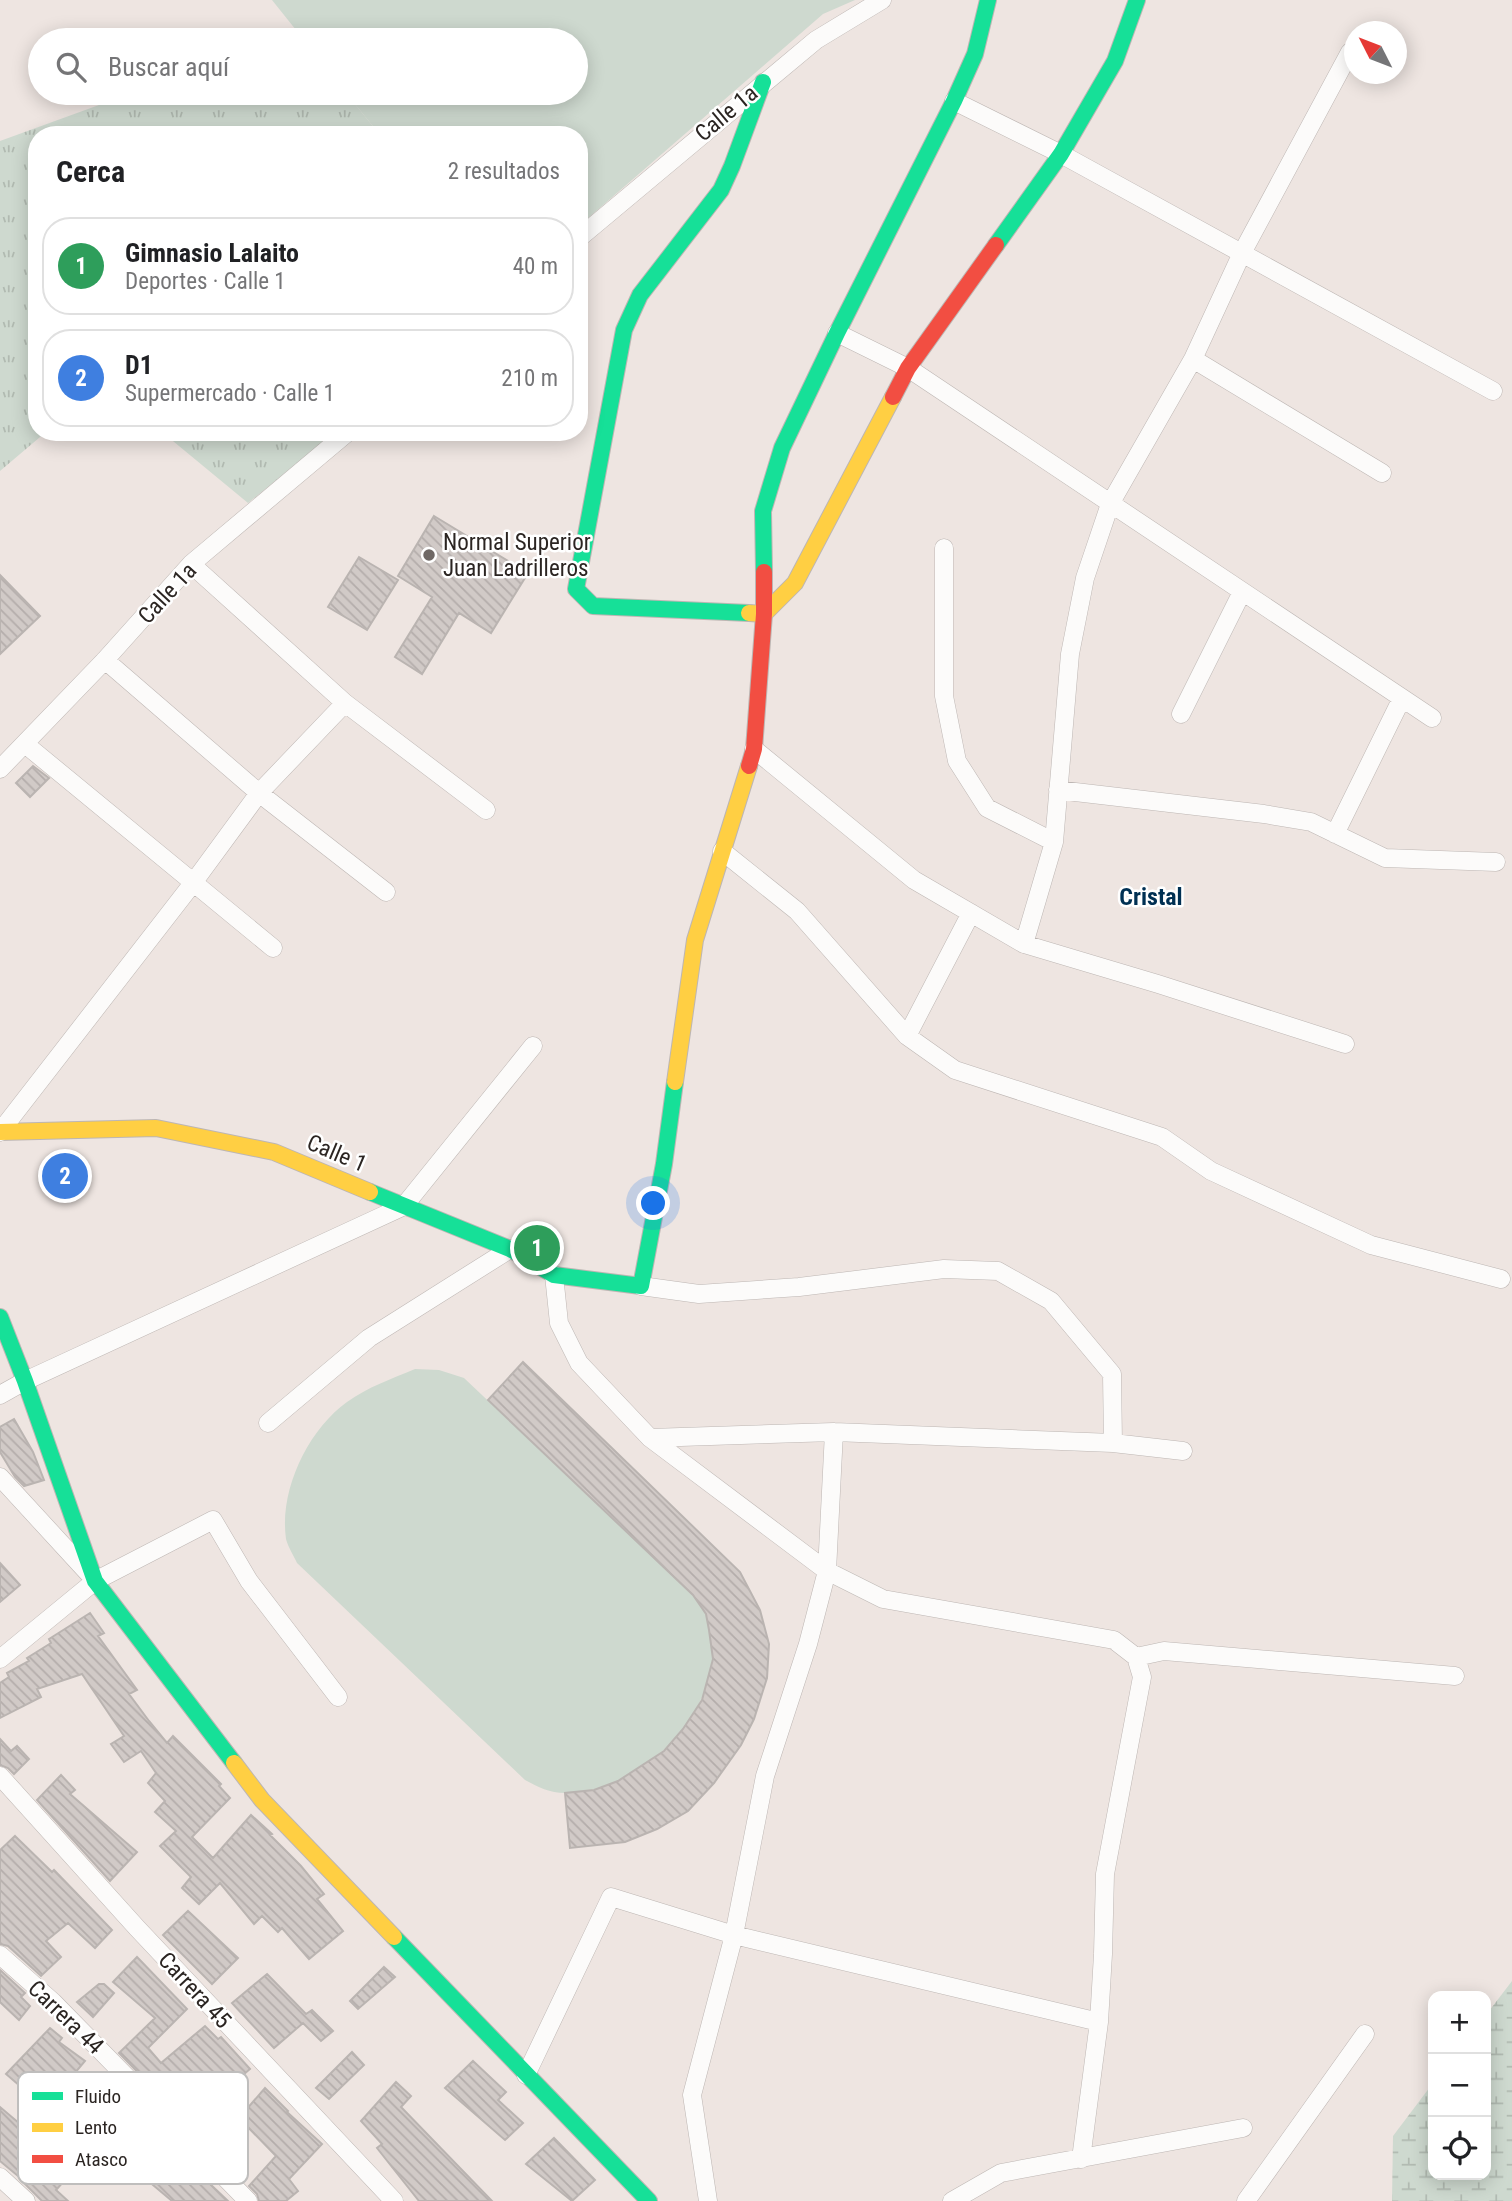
<!DOCTYPE html>
<html lang="es">
<meta charset="utf-8">
<style>
:root{--surface:#fff;--page:#f6f6f6;--text:#202124;--muted:#757577;--line:#e0e0e0;--accent:#7c3aed}
body{margin:0;font-family:"Roboto Condensed",sans-serif;background:var(--page);color:var(--text)}
.controls{position:absolute;right:21px;bottom:21px;display:grid;overflow:hidden;border-radius:14px;box-shadow:0 4px 18px #0003}
.controls button{width:63px;height:63px;display:grid;place-items:center;padding:0;border:0;border-bottom:2px solid var(--line);background:var(--surface);color:var(--text);font:35px sans-serif}
.compass{position:absolute;left:1344px;top:21px;width:63px;height:63px;border-radius:50%;background:var(--surface);box-shadow:0 4px 18px #0003;rotate:312deg}
.you{position:absolute;left:654px;top:1204px;width:24px;height:24px;margin:-18px;border:5px solid #fff;border-radius:50%;background:#1a73e8;box-shadow:0 0 0 10px #1a73e833}
.badge{display:grid;place-items:center;width:46px;height:46px;border-radius:50%;background:var(--accent);color:#fff;font-size:23px;font-weight:700}
.pin{position:absolute;translate:-50% -50%;border:4px solid #fff;box-shadow:0 2px 7px #0006}
.list{margin:0;padding:0;list-style:none}
h2{display:flex;justify-content:space-between;align-items:center;height:91px;margin:0;padding:0 28px;font-size:30px}
h2 small{font-size:23px;font-weight:400;color:var(--muted)}
.list li{display:grid;grid-template-columns:46px 1fr auto;gap:21px;align-items:center;box-sizing:border-box;height:98px;margin:0 14px 14px;padding:0 14px;border:2px solid var(--line);border-radius:28px}
.list b{display:block;font-size:26px;white-space:nowrap}
.list p{margin:0;font-size:23px;white-space:nowrap;color:var(--muted)}
.list em{font-size:23px;font-style:normal;color:var(--muted)}
.icon{flex:none;width:38px;height:38px;fill:none;stroke:currentColor;stroke-width:2;stroke-linecap:round;stroke-linejoin:round}
.map{position:relative;flex:none;width:1512px;height:2201px;overflow:hidden}
.search{position:absolute;background:var(--surface);box-shadow:0 4px 18px #0003;left:28px;top:28px;width:560px;height:77px;display:flex;align-items:center;gap:18px;box-sizing:border-box;padding:0 24px;border-radius:38px;color:var(--muted);font-size:26px}
.panel{position:absolute;background:var(--surface);box-shadow:0 4px 18px #0003;left:28px;top:126px;width:560px;height:315px;border-radius:28px}
.map>svg:first-child{display:block}
.grass{fill:url(#grass-tufts)}
.wetland{fill:url(#wetland-marsh)}
.pitch{fill:#ced9cf}
.building{fill:url(#building-back-hatch);stroke:#bab4b1;stroke-width:2}
.lines{fill:none;stroke-linecap:round;stroke-linejoin:round}
.street-casing{stroke:#bdb6b3;stroke-width:19}
.fast-casing{stroke:#bdb6b3;stroke-width:18}
.slow-casing{stroke:#bdb6b3;stroke-width:18}
.jam-casing{stroke:#bdb6b3;stroke-width:18}
.street{stroke:#fcfbfa;stroke-width:18}
.fast{stroke:#16e098;stroke-width:16}
.slow{stroke:#ffcf43;stroke-width:16}
.jam{stroke:#f24e42;stroke-width:16}
.poi-dot{fill:#6f6865;stroke:#fff;stroke-width:2.5}
.labels{text-anchor:middle;stroke-width:5;stroke-linejoin:round;paint-order:stroke}
.street-label{font-size:23px;fill:#2b2522;stroke:#fff}
.poi-label{font-size:23px;fill:#2b2522;stroke:#fff;text-anchor:start}
.neighbourhood-label{font-size:24px;font-weight:bold;fill:#003053;stroke:#fff}
.key{fill:#fff;stroke:#bfbebd;stroke-width:2}
.key-label{font-size:19px;fill:#2b2522}
</style>
<div class="map">
<svg width="1512" height="2201" viewBox="0 0 1512 2201">
<defs>
<pattern id="grass-tufts" width="24" height="20" patternUnits="userSpaceOnUse" patternTransform="scale(1.75)"><rect width="24" height="20" fill="#ced9cf"/><path d="M3 7l-1-3M5 7V3M7 7l1-3M15 17l-1-3M17 17v-4M19 17l1-3" fill="none" stroke="#b1bab1"/></pattern>
<pattern id="wetland-marsh" width="20" height="14" patternUnits="userSpaceOnUse" patternTransform="scale(1.75)"><rect width="20" height="14" fill="#ced9cf"/><path d="M1 5h8M5 5V1M11 12h8M15 12V8" fill="none" stroke="#b1bab1"/></pattern>
<pattern id="building-back-hatch" width="6" height="6" patternUnits="userSpaceOnUse" patternTransform="scale(1.75)"><rect width="6" height="6" fill="#d1cac7"/><path d="M-1 5l2 2M0 0l6 6M5-1l2 2" fill="none" stroke="#b4adab"/></pattern>
</defs>
<rect width="100%" height="100%" fill="#eee5e1"/>
<!-- grass -->
<path class="grass" d="M132 93H346L380 135H37V432H46L0 471V141Z
M162 432H336L248 503Z"/>
<!-- wetland -->
<path class="wetland" d="M1512 1981V2201H1392L1393 2136 1433 2083V2175H1486V2015Z"/>
<!-- pitch -->
<path class="pitch" d="M272 0H855L823 14 579 226V135H380L346 93H576V40H304Z
M415 1369 439 1370 464 1378 693 1595C697 1601 702 1607 705 1613 710 1622 714 1650 713 1660 705 1727 633 1794 565 1793 550 1793 538 1787 525 1780L297 1563C294 1556 288 1547 286 1539 279 1490 308 1430 347 1402 368 1387 391 1379 415 1369Z"/>
<!-- building -->
<path class="building" d="M434 516 528 573 491 633 459 613 422 674 395 657 432 597 398 576Z
M359 557 398 580 367 630 328 607Z
M0 575 40 616 0 654Z
M33 766 49 778 30 797 16 783Z
M523 1362 740 1572 760 1610 769 1644 767 1678 754 1719 741 1745 714 1783 688 1811 657 1829 625 1842 570 1848 565 1793 594 1790 618 1781 664 1751 683 1729 702 1700 713 1659 709 1630 706 1614 693 1595 488 1400Z
M14 1419 33 1452 44 1480 24 1486 15 1477 0 1452V1427Z
M0 1563 20 1585 0 1602Z
M90 1613 104 1633 98 1636 137 1690 129 1694 149 1721 167 1743 173 1736 221 1784 219 1786 230 1798 192 1837 213 1858 251 1815 272 1834 270 1835 301 1866 324 1894 317 1899 343 1931 309 1959 282 1928 278 1932 262 1916 254 1924 220 1883 199 1904 182 1888 191 1877 160 1846 176 1831 155 1812 165 1801 148 1783 156 1773 141 1751 124 1762 111 1744 124 1736 82 1674 37 1689 41 1697 0 1718V1683L9 1677 7 1673 29 1661 27 1658 51 1643 49 1639Z
M0 1739 11 1751 17 1746 29 1759 14 1774 8 1768 0 1765Z
M61 1775 75 1790 70 1794 137 1852 110 1881 37 1800Z
M15 1836 52 1872 54 1870 112 1930 95 1948 68 1923 46 1941 61 1957 41 1976 8 1946 0 1944V1850Z
M188 1911 238 1958 212 1984 163 1935Z
M137 1957 187 2009 148 2048 161 2063 205 2026 218 2039 221 2037 250 2069 215 2099 232 2116 205 2141 119 2053 155 2018 113 1982Z
M384 1967 395 1977 358 2009 350 2001Z
M0 1970 25 1993 21 1997 30 2006 19 2020 0 2002Z
M267 1974 306 2014 312 2010 333 2031 321 2041 303 2023 274 2048 232 2003Z
M99 1984H104L114 1993 93 2017 77 2002Z
M50 2028 62 2038 59 2042 85 2061 74 2074 96 2095 82 2111 59 2090 58 2092 48 2083 34 2098 6 2074Z
M352 2052 364 2065 329 2099 316 2088Z
M473 2061 506 2092 498 2100 523 2123 505 2140 445 2088Z
M396 2082 411 2096 401 2107 492 2201H419L377 2148 382 2144 361 2121Z
M121 2088 133 2100 129 2105 146 2121 138 2131 168 2160 178 2151 190 2162 189 2164 228 2201H172L147 2180 156 2171 128 2144 125 2147 113 2135 117 2131 97 2114Z
M265 2088 288 2111 287 2112 322 2144 289 2179 298 2191 286 2201H259L257 2194 249 2186 276 2156 239 2118Z
M0 2107 20 2124 21 2122 72 2172 56 2190 68 2201H42L23 2182 24 2181 0 2161Z
M554 2138 595 2180 572 2201 526 2164Z"/>
<g class="lines">
<defs>
<path id="street" d="M954 101 1061 154 1493 391
M579 238 816 40 882 0
M837 333 908 368 1432 718
M1193 359 1382 473
M944 548V696L957 761 987 808 1054 842
M191 564 345 703 486 810
M105 660 259 793 386 892
M1181 714 1242 592
M25 744 273 948
M754 749 914 880 1024 944 1158 984 1345 1044
M0 769 105 660 191 564 348 432
M1058 790 1264 814 1311 822 1385 858 1496 862
M1335 834 1402 698
M722 851 797 911 907 1036 955 1070 1162 1137 1211 1171 1371 1245 1501 1279
M1024 944 1054 842 1070 654 1085 578 1110 504 1193 359 1242 253 1350 52
M907 1036 971 913
M0 1132 193 883 259 793 345 703
M554 1275 559 1323 579 1363 650 1438 827 1571 883 1599 1114 1640 1136 1657 1142 1677 1105 1874 1103 1954 1099 2022 1081 2159
M641 1286 699 1294 799 1287 944 1269 998 1271 1051 1301 1112 1374 1113 1443
M0 1395 25 1381 404 1206 533 1046
M268 1423 369 1338 510 1249
M650 1438 834 1432 1113 1443 1183 1451
M0 1477 90 1575
M1136 1657 1164 1651 1455 1676
M0 1659 95 1581 213 1520 249 1581 338 1697
M0 1776 137 1928 394 2201
M0 1955 53 2002 248 2201
M526 2075 611 1897 734 1935 1099 2022
M0 2177 26 2201
M708 2201 692 2095 734 1935 765 1776 808 1644 827 1571 834 1432
M952 2201 1001 2173 1243 2128
M1246 2201 1365 2034"/>
<path id="fast" d="M996 245 1061 154 1115 61 1137 0
M764 572 763 511 782 448 837 333 954 101 975 54 988 0
M749 613 593 606 576 589 624 330 640 295 721 190 732 166 763 82
M370 1192 510 1249 554 1275 641 1286 664 1164 675 1082
M0 1317 25 1381 95 1581 234 1763
M394 1937 649 2201"/>
<path id="slow" d="M749 613 764 614 795 583 893 397
M675 1082 695 940 749 766
M0 1132 156 1128 274 1152 370 1192
M234 1763 262 1800 394 1937"/>
<path id="jam" d="M893 397 908 368 996 245
M749 766 754 749 764 614V572"/>
</defs>
<!-- street casing -->
<use href="#street" class="street-casing"/>
<!-- fast casing -->
<use href="#fast" class="fast-casing"/>
<!-- slow casing -->
<use href="#slow" class="slow-casing"/>
<!-- jam casing -->
<use href="#jam" class="jam-casing"/>
<!-- street -->
<use href="#street" class="street"/>
<!-- fast -->
<use href="#fast" class="fast"/>
<!-- slow -->
<use href="#slow" class="slow"/>
<!-- jam -->
<use href="#jam" class="jam"/>
</g>
<!-- markers -->
<circle class="poi-dot" cx="429" cy="555" r="7"/>
<g class="labels">
<!-- street labels -->
<g class="street-label">
<text transform="translate(726 113) rotate(-40)" y="8">Calle 1a</text>
<text transform="translate(167 593) rotate(-47)" y="8">Calle 1a</text>
<text transform="translate(337 1153) rotate(23)" y="8">Calle 1</text>
<text transform="translate(195 1990) rotate(47)" y="8">Carrera 45</text>
<text transform="translate(66 2017) rotate(44)" y="8">Carrera 44</text>
</g>
<!-- poi labels -->
<g class="poi-label">
<text x="443" y="550">Normal Superior<tspan x="443" dy="26">Juan Ladrilleros</tspan></text>
</g>
<!-- neighbourhood labels -->
<g class="neighbourhood-label">
<text x="1151" y="905">Cristal</text>
</g>
</g>
<!-- legend -->
<rect x="18" y="2072" width="230" height="112" rx="10" class="key"/>
<rect x="32" y="2092" width="31" height="8" fill="#16e098"/>
<rect x="32" y="2123" width="31" height="9" fill="#ffcf43"/>
<rect x="32" y="2155" width="31" height="8" fill="#f24e42"/>
<g class="key-label">
<text x="75" y="2103">Fluido</text>
<text x="75" y="2134">Lento</text>
<text x="75" y="2166">Atasco</text>
</g>
</svg>
<div class="controls">
<button>+</button>
<button>−</button>
<button><svg class="icon" aria-label="locate" viewBox="0 0 24 24"><circle cx="12" cy="12" r="6"/><path d="M12 2v4M12 18v4M2 12h4M18 12h4"/></svg></button>
</div>
<svg class="compass" viewBox="-18 -18 36 36"><path d="M0-13l5 13h-10z" fill="#e53935"/><path d="M0 13l5-13h-10z" fill="#757577"/></svg>
<div class="you"></div>
<div class="pin badge" style="left:537px;top:1248px;background:#2e9e5b">1</div>
<div class="pin badge" style="left:65px;top:1176px;background:#3f7fe0">2</div>
<div class="search"><svg class="icon" aria-label="search" viewBox="0 0 24 24"><circle cx="10" cy="10" r="6"/><path d="M15 15l6 6"/></svg>Buscar aquí</div>
<section class="panel">
<h2>Cerca<small>2 resultados</small></h2>
<ul class="list">
<li><span class="badge" style="background:#2e9e5b">1</span><div><b>Gimnasio Lalaito</b><p>Deportes · Calle 1</p></div><em>40 m</em></li>
<li><span class="badge" style="background:#3f7fe0">2</span><div><b>D1</b><p>Supermercado · Calle 1</p></div><em>210 m</em></li>
</ul>
</section>
</div>
